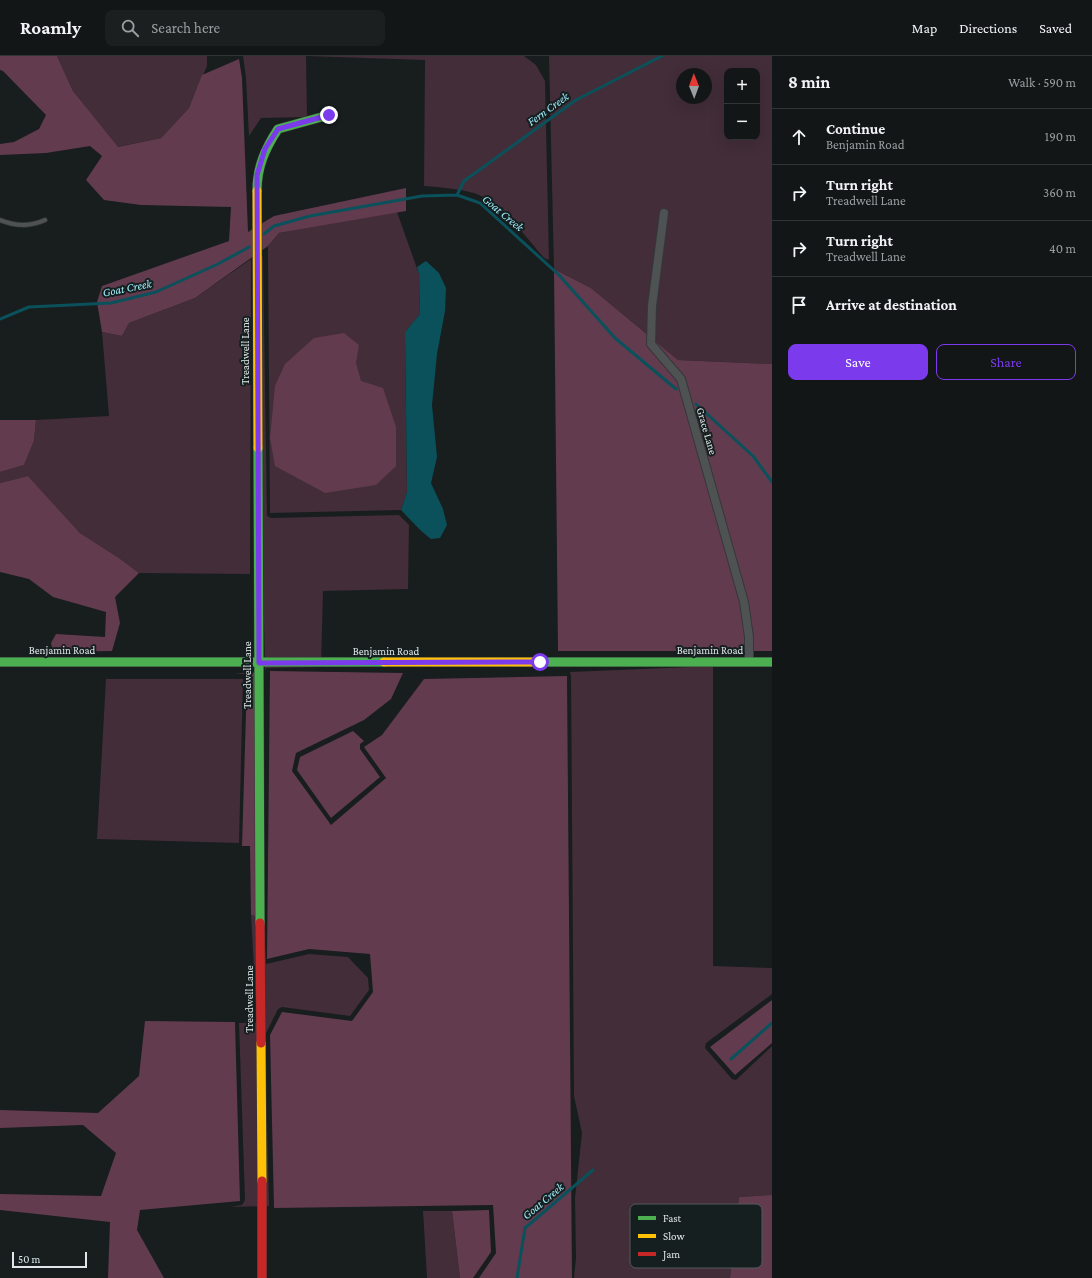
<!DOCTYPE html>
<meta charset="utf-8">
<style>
:root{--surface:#121616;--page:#1b1f1f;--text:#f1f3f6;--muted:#9c9fa1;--line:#313535;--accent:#7c3aed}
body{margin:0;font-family:"Crimson Pro",serif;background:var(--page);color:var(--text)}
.controls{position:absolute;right:12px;top:12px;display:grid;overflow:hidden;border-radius:8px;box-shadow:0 4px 16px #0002}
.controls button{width:36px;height:36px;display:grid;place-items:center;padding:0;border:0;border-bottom:1px solid var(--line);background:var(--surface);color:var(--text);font:20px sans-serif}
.compass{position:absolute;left:676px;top:12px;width:36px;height:36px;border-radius:50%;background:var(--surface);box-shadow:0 4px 16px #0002;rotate:359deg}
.scale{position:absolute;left:12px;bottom:10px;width:75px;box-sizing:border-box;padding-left:4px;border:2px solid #e1e7e8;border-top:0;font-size:11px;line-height:14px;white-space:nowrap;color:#e1e7e8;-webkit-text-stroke:3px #161f20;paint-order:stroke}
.stop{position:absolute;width:12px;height:12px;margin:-9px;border:3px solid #7c3aed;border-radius:50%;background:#fff}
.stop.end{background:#7c3aed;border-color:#fff;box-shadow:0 1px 4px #0008}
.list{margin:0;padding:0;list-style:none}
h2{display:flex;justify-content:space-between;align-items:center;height:52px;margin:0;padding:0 16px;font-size:17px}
h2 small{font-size:13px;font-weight:400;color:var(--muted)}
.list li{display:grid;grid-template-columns:26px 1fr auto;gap:12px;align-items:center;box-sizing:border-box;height:56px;padding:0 16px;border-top:1px solid var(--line)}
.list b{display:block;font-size:15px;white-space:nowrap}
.list p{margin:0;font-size:13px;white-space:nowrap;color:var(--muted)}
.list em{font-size:13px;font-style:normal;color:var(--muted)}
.actions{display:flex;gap:8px;padding:12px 16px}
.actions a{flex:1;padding:9px 0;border:1px solid var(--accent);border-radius:8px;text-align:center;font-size:14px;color:var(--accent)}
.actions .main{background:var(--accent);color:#fff}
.icon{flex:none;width:22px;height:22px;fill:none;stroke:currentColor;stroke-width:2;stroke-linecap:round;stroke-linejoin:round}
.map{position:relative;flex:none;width:772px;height:1222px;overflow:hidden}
header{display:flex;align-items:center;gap:24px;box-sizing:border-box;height:56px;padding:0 20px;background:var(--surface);border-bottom:1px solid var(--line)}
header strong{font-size:19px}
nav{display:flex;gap:22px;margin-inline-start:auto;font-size:14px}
.search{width:280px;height:36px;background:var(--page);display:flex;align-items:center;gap:10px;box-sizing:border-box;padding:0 14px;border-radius:8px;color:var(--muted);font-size:15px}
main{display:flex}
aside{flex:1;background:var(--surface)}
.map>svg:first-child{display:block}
.green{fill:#422d38;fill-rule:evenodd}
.forest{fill:#623b4f}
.water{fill:#0a515b}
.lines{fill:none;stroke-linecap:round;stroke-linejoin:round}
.stream{stroke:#0a515b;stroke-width:3}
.lane-casing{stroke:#343839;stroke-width:5.5}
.street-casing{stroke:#343839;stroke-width:10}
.fast-casing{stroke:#343839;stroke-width:10}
.slow-casing{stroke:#343839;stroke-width:10}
.jam-casing{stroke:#343839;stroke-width:10}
.lane{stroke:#4e5253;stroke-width:4}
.street{stroke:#4e5253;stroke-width:8}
.fast{stroke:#4caf50;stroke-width:9}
.slow{stroke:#ffc107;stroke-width:9}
.jam{stroke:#c62828;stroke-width:9}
.route{stroke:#7c3aed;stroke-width:5}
.labels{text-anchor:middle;stroke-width:4;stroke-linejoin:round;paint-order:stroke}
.street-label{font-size:11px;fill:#e1e7e8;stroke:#161f20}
.water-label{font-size:12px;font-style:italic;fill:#9decfa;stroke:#161f20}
.key{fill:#161f20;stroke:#535b5c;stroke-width:1}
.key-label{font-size:11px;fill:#e1e7e8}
</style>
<header>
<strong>Roamly</strong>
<div class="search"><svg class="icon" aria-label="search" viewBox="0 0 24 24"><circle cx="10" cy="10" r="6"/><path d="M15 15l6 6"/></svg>Search here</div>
<nav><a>Map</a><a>Directions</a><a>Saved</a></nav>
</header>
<main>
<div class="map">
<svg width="772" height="1222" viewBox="0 0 772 1222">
<rect width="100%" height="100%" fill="#181d1e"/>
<!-- green -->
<path class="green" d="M57 0H207V10L189 52 161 82 117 91 73 35Z
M243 0H524L536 9 545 25 549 204 544 202C528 183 499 145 474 137 458 133 441 131 424 130L425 4 306 0 307 61 261 62 249 80 246 22Z
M549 0H772V308L678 304 591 232 554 213ZM727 15H757V81H727ZM682 18H706V42H682Z
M397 156 419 218 420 258 405 276 407 436 401 454 270 457 268 190 279 177Z
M263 200 267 460 271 462 399 459 409 469 408 533 323 535 321 611 266 612 265 616 257 205Z
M251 203 250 518 139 517 119 502 80 477 28 420 0 427V416L24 409 34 385 36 364 109 360 102 276 122 280 129 267 195 242Z
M713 610V910L772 912V938L706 987 705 992 732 1023 736 1024 772 990V1139L739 1141 730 1222H574L576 1202 575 1142 582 1077 574 1040 571 620 570 616Z
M106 623H243L239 787 97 783Z
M251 859 263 862 266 908 309 898 348 901 368 922 369 934 350 960 282 951 278 953 265 979 269 1150 230 1151 242 1149 245 1144 239 967H257Z
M423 1155H452L460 1222H427Z"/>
<!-- forest -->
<path class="forest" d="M0 0H57L73 35 118 91 161 82 189 52 202 19 239 3 242 22 248 176 274 160 406 132V155L279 177 268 190 195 242 129 267 122 280 102 276 97 246 102 230 229 185 231 151 141 149 104 144 86 124 102 100 90 90 46 97 0 99V88L14 86 39 73 46 59 3 15 0 14Z
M554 213 591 232 678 304 772 308V595H558Z
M344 277 359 289 356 307 361 325 383 332 396 371V410L376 429 325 437 275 410 270 382 275 330 285 308 314 282Z
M0 364H36L34 385 24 409 0 416Z
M28 420 80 477 119 502 139 517 115 541 120 567 112 595 53 596 51 587 56 578 105 581 106 556 53 541 29 523 0 516V427Z
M270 615 403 617 391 643 364 664 296 697 292 715 331 769 386 722 364 691 382 679 424 623 567 620 572 1222H479L496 1197 493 1149 274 1152 270 979 282 956 352 965 373 936 370 898 309 893 267 903Z
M260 616 263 862 251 859 250 790H242L247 623 244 618H235Z
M353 675 364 685 360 688V693L380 721 331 762 297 714 300 701Z
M772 944V987L735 1019 710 991Z
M145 965 235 966 240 1145 140 1154 137 1174 164 1222H108L110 1166 0 1154V1138L101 1140 116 1097 83 1069 0 1072V1054L98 1057 139 1020Z
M772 1139V1222H730L739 1141Z
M489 1154 491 1196 473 1222H460L452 1155Z"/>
<!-- water -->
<path class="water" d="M426 205 439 217 446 232 445 255 437 298 432 349 437 401 431 427 443 453 447 469 440 482 431 483C420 475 411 464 401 454L407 436 405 276 420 258 419 218 417 211Z"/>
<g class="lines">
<!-- stream -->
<path class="stream" d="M457 139 464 125 576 44 662 0
M264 178 274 170 310 160 422 140 457 139 480 147 559 219 615 282 676 333
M0 263 29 251 111 247 156 236 218 208 249 191
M696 348 753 400 772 426
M731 1003 772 967
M517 1222 525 1172 593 1114"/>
<defs>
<path id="lane" d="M0 164C16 170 29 171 45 164"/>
<path id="street" d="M664 157 652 250 651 288 681 323 744 546 749 581V606"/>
<path id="fast" d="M257 135C257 111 265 93 278 73L329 59
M258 392 260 867
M0 606H384
M542 606H772"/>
<path id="slow" d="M257 135 258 392
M384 606H542
M261 987 262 1125"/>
<path id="jam" d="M260 867 261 987
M262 1125V1222"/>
</defs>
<!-- lane casing -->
<use href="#lane" class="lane-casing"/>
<!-- street casing -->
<use href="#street" class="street-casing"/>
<!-- fast casing -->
<use href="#fast" class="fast-casing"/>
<!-- slow casing -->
<use href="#slow" class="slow-casing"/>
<!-- jam casing -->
<use href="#jam" class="jam-casing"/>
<!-- lane -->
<use href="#lane" class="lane"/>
<!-- street -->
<use href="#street" class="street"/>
<!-- fast -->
<use href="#fast" class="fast"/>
<!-- slow -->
<use href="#slow" class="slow"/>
<!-- jam -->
<use href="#jam" class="jam"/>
</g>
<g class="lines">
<!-- route -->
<path class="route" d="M329 59 278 73 265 93 257 119 259 607 540 606"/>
</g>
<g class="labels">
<!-- street labels -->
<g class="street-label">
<text transform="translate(245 295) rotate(-90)" y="4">Treadwell Lane</text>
<text transform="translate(707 375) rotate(74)" y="4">Grace Lane</text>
<text x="62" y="598">Benjamin Road</text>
<text x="710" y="598">Benjamin Road</text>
<text x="386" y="599">Benjamin Road</text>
<text transform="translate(247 619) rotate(-90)" y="4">Treadwell Lane</text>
<text transform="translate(249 943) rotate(-90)" y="4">Treadwell Lane</text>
</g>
<!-- water labels -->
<g class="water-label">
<text transform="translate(548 53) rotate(-36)" y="4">Fern Creek</text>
<text transform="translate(503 157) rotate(40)" y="4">Goat Creek</text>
<text transform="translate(127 232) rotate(-11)" y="4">Goat Creek</text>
<text transform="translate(543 1145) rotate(-40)" y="4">Goat Creek</text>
</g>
</g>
<!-- legend -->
<rect x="630" y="1148" width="132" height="64" rx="6" class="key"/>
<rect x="638" y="1160" width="18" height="4" fill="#4caf50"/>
<rect x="638" y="1178" width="18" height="4" fill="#ffc107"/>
<rect x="638" y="1196" width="18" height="4" fill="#c62828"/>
<g class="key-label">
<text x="663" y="1166">Fast</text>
<text x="663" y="1184">Slow</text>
<text x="663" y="1202">Jam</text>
</g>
</svg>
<div class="controls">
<button>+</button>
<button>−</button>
</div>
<svg class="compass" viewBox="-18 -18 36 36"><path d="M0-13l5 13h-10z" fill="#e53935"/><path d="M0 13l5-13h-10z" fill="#9c9fa1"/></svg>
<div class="scale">50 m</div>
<div class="stop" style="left:540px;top:606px"></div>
<div class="stop end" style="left:329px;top:59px"></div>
</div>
<aside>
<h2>8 min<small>Walk · 590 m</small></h2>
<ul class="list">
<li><svg class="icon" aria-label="ahead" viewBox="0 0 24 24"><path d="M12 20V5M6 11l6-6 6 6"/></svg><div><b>Continue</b><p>Benjamin Road</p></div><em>190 m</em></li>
<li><svg class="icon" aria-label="right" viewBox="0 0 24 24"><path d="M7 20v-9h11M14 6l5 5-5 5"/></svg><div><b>Turn right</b><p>Treadwell Lane</p></div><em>360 m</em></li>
<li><svg class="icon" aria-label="right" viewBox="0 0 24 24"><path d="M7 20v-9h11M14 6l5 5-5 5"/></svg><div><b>Turn right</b><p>Treadwell Lane</p></div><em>40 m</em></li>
<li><svg class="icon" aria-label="arrive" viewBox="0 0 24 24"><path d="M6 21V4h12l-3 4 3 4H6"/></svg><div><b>Arrive at destination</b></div></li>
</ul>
<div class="actions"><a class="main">Save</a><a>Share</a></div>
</aside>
</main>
